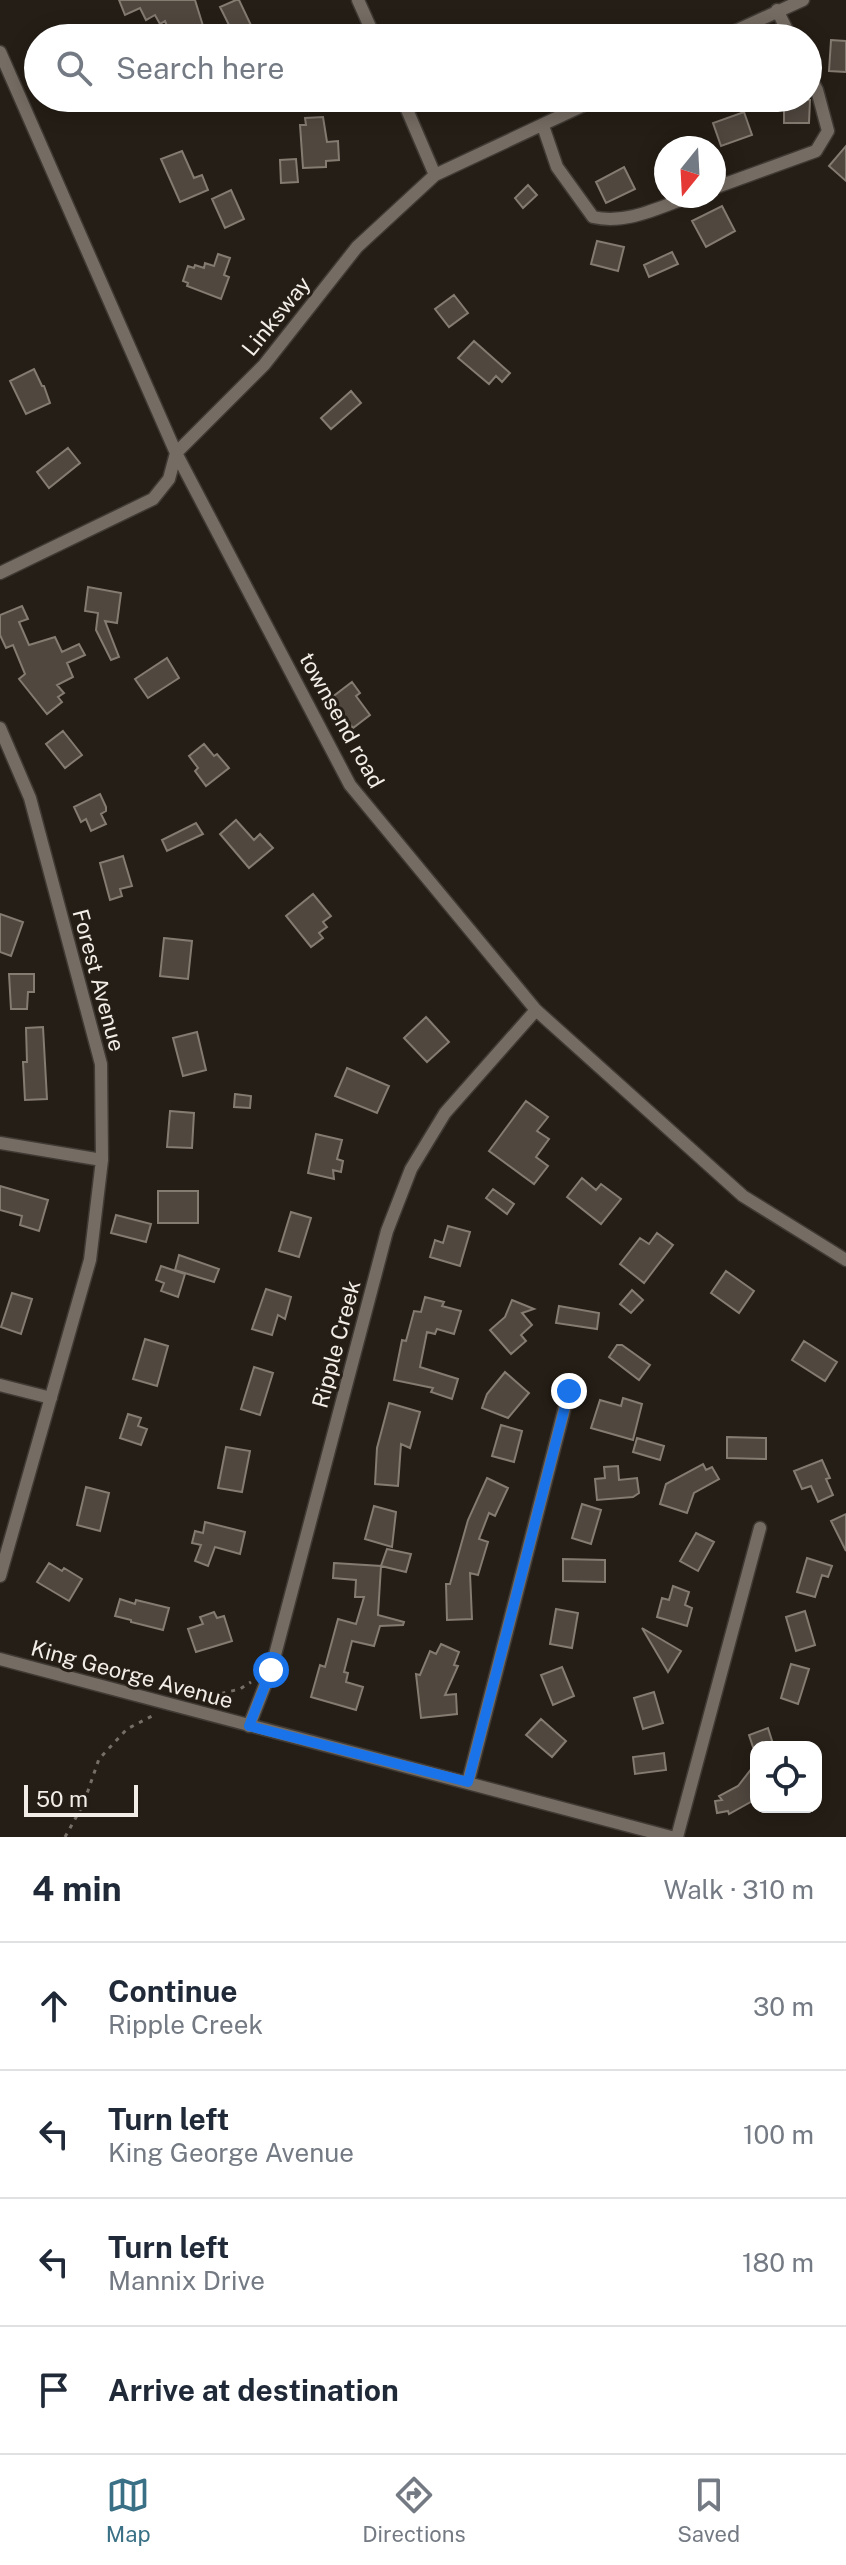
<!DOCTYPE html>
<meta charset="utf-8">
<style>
:root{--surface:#fff;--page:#f2f2f3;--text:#1f2937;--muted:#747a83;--line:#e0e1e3;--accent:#3a7086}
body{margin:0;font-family:"Public Sans",sans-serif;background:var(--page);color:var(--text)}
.controls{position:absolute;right:24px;bottom:24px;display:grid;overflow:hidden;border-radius:16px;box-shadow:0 4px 20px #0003}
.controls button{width:72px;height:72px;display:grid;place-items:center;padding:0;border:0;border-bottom:2px solid var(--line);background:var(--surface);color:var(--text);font:40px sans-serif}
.compass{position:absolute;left:654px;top:136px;width:72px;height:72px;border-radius:50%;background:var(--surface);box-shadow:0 4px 20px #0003;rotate:198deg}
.scale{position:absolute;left:24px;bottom:20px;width:114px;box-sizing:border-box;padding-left:8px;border:4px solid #f2ede7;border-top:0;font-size:22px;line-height:28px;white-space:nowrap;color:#f2ede7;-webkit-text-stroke:6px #251e16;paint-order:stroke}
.stop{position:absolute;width:24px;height:24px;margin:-18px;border:6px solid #1a73e8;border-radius:50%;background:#fff}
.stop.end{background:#1a73e8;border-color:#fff;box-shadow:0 2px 8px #0008}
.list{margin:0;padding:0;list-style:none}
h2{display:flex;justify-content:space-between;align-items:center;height:104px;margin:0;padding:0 32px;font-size:34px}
h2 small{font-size:26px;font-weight:400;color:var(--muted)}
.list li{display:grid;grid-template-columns:52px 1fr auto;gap:24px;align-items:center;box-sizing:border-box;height:128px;padding:0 32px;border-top:2px solid var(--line)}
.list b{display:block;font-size:30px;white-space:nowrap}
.list p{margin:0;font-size:26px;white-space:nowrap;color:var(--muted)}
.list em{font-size:26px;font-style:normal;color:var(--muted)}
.icon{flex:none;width:44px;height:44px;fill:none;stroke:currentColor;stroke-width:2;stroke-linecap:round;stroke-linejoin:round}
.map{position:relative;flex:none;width:846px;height:1837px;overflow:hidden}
.search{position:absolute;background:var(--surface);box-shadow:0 4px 20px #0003;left:24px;right:24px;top:24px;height:88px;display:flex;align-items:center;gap:20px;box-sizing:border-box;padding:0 28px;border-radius:44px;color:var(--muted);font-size:30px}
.sheet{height:616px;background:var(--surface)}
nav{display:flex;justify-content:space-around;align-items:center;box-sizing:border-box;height:112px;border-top:2px solid var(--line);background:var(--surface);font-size:22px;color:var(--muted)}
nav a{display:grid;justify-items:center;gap:4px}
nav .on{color:var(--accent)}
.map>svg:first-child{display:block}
.building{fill:#50483f;stroke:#847b71;stroke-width:2}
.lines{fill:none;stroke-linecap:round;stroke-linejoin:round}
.minor-casing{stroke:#403a35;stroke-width:15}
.path{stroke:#756f67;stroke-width:3;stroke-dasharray:4 6;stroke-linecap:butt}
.minor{stroke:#756c63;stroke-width:12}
.route{stroke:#1a73e8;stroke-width:10}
.labels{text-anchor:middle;stroke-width:6;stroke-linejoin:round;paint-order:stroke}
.street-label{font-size:22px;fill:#f2ede7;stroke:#251e16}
</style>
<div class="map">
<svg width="846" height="1837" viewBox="0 0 846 1837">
<rect width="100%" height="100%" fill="#251e16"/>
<!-- building -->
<path class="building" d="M119 0H195L204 29 172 38 165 21 160 24 155 15 146 20 140 8 125 15Z
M236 0H239L257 38H212L231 29 220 7Z
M831 40 846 41V72L829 71Z
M784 99 810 100 809 123H784Z
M744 112 752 135 721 146 713 123Z
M323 117 327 142 338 141 339 160 326 161V167L303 168 300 125H306L305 118Z
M846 146V181L829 166Z
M182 151 194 178 202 175 208 190 180 202 161 159Z
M296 159 298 182 281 183 280 160Z
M624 167 635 189 606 203 596 182Z
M528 185 537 195 523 208 515 198Z
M231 190 244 219 225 228 212 199Z
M722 206 735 231 706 247 692 221Z
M597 241 624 247 618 271 591 264Z
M672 252 678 264 649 277 644 265Z
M218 254 230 258 224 275 229 277 221 299 187 286 188 283 183 281 188 266 194 268 195 265 204 268 205 263 214 266Z
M454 295 468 313 449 327 435 309Z
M474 341 510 373 502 382 496 376 489 384 458 358Z
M34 369 42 386H44L50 403 26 414 10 381Z
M351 391 361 403 331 429 321 418Z
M68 448 80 463 49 488 37 472Z
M88 587 121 593 117 623 105 621 119 657 111 660 96 630 98 613 85 611Z
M22 606 28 619 19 622 29 645 55 637 62 652 79 644 85 655 67 663 73 677 57 685 64 693 58 697 62 702 47 714 19 679 25 674 13 645 6 648 0 635V615Z
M167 658 179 678 148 698 135 679Z
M352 682 360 693 356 696 370 715 353 728 331 698Z
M63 731 82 755 65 768 46 744Z
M204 744 214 756 217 754 229 768 206 786 195 771 198 768 189 756Z
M100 794 106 807V811L101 814 106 824 91 831 86 819 81 822 74 807Z
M236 820 254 840 260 834 273 848 249 868 220 834Z
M196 823 203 834 167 851 162 840Z
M123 856 132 886 120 889 122 896 110 900 100 863Z
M313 894 331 916 323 922 327 927 319 933 323 938 311 947 286 916Z
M0 914 23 922 11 956 0 952Z
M164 938 192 941 188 979 160 976Z
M9 974H34V992H28L27 1009H11Z
M426 1017 449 1042 427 1062 404 1038Z
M43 1027 47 1099 25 1100 23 1062H27L26 1028Z
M197 1032 206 1070 183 1076 173 1038Z
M347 1068 389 1086 377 1113 335 1096Z
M235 1094 251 1096 250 1108 234 1107Z
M526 1101 548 1117 537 1131 549 1139 536 1157 548 1166 534 1184 489 1151Z
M170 1111 194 1113 192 1148 167 1147Z
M316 1134 342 1140 337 1159 343 1161 341 1172 333 1170 334 1179 308 1173Z
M582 1178 596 1190 601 1184 621 1199 601 1224 567 1197Z
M0 1186 48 1200 39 1231 20 1225 22 1216 0 1210Z
M493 1189 514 1204 507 1214 486 1198Z
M158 1191H198V1223H158Z
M291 1212 311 1218 299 1257 279 1251Z
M116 1215 151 1224 146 1242 111 1233Z
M448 1226 470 1232 460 1266 430 1257 435 1240 443 1243Z
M657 1233 673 1245 644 1283 620 1264 640 1238 649 1244Z
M179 1255 219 1269 214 1282 175 1270Z
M161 1266 185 1274 178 1297 161 1291 164 1283 156 1280Z
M726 1271 754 1291 739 1313 711 1293Z
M266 1289 291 1297 285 1319 278 1315 272 1335 252 1329Z
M632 1290 643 1300 631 1313 620 1304Z
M12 1293 32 1299 21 1334 1 1327Z
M425 1297 444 1302 442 1306 461 1311 454 1334 437 1329 435 1334 427 1332 420 1367 458 1379 452 1399 431 1392 433 1388 394 1380 402 1340 406 1341 414 1311 421 1312Z
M512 1300 534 1309 522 1313 532 1325 521 1335 526 1341 511 1354 490 1330 505 1317Z
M559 1306 599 1313 597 1329 556 1323Z
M145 1339 168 1346 157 1386 133 1379Z
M804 1341 837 1362 825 1381 792 1360Z
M617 1345H622L650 1365 639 1380 609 1357Z
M254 1367 273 1373 260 1415 241 1409Z
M505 1372 529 1393 508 1418 482 1408 487 1394Z
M623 1398 642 1404 633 1440 591 1428 600 1400 621 1406Z
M389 1403 420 1412 410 1448 401 1444 398 1486 375 1484 377 1448Z
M128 1414 141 1418 138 1426 147 1429 141 1445 120 1438Z
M501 1425 522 1431 514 1462 492 1456Z
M727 1437 766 1438V1459L727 1458Z
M637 1438 664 1446 660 1460 633 1452Z
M226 1447 250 1451 242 1492 218 1488Z
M822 1460 830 1478 826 1479 833 1495 818 1502 811 1486 802 1489 794 1471Z
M703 1464 706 1470 712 1467 719 1479 694 1493 687 1513 660 1504 666 1484Z
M618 1466 619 1480 637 1478 639 1493 633 1497 597 1500 595 1479 605 1478 604 1467Z
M487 1478 508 1488 495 1516 489 1513 479 1539 488 1542 478 1575 470 1573 472 1619 447 1620 446 1584H450L468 1520Z
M86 1487 109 1493 100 1531 77 1525Z
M582 1504 601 1510 591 1544 572 1538Z
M374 1506 396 1512 392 1547 365 1539Z
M846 1514V1551L831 1521Z
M205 1522 245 1532 240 1554 215 1547 208 1566 195 1561 201 1545 192 1543 195 1531 203 1533Z
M696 1533 714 1542 698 1571 680 1561Z
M387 1549 411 1554 406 1572 381 1566Z
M807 1558 832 1566 828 1577 822 1575 815 1597 797 1592Z
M563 1559 605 1560V1582L563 1581Z
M49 1563 62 1571 64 1568 82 1579 69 1601 37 1582Z
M334 1563 381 1566 378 1615 404 1622 403 1625 380 1626 374 1646 352 1641 344 1672 348 1673 346 1682 363 1687 356 1710 311 1697 320 1665 325 1667 338 1619 356 1624 364 1597H355L356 1580 333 1578Z
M673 1586 689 1592 685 1605 692 1608 687 1626 657 1617 662 1598 669 1600Z
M120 1599 135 1604 136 1600 169 1608 163 1630 131 1622V1620L115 1616Z
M556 1609 578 1613 572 1648 550 1644Z
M805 1611 815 1645 796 1651 786 1617Z
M214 1612 217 1618 224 1616 232 1641 196 1652 188 1629 203 1624 200 1617Z
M642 1628 681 1651 668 1672Z
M441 1644 459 1652 454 1665 458 1666 445 1695 456 1694 457 1714 421 1718 416 1674 420 1675 430 1651 436 1654Z
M791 1664 809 1669 798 1704 781 1698Z
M562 1667 574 1696 553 1705 541 1675Z
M654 1692 663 1723 643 1729 634 1698Z
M541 1719 566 1741 552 1757 526 1735Z
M768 1728 774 1747H753L749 1735Z
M664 1753 666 1770 635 1774 633 1757Z
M756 1763V1799L729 1814 728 1811 717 1813 715 1801 722 1800 719 1796 738 1786Z"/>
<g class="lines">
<defs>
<path id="minor" d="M358 0 375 38
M777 10 791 38
M720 38 803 0
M0 52 176 453 350 785 536 1010 743 1196 846 1260
M402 98 435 175
M543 126 557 167 593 217C626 225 660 207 691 196
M714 188 816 151 828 131 817 90 808 73
M0 573 153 499 169 479 176 453 264 365 357 247 435 175 599 98
M0 728 30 798 101 1064 102 1160 90 1260 0 1576
M0 1143 102 1160
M0 1385 51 1398
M0 1659 671 1837
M249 1726 271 1670 387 1231 411 1169 445 1113 536 1010
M468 1782 569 1391
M677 1837 760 1528"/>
</defs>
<!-- minor casing -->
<use href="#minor" class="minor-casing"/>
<!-- path -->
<path class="path" d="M202 1698 240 1689 251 1682
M65 1837 83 1805 99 1759 127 1729 154 1715"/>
<!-- minor -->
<use href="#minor" class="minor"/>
</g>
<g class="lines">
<!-- route -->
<path class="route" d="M271 1670 249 1726 468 1782 569 1391"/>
</g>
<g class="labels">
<!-- street labels -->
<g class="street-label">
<text transform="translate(276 316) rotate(-51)" y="8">Linksway</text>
<text transform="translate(342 720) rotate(61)" y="8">townsend road</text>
<text transform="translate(99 980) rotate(75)" y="8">Forest Avenue</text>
<text transform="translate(336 1344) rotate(-75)" y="8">Ripple Creek</text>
<text transform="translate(132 1674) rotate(15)" y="8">King George Avenue</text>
</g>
</g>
</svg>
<div class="controls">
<button><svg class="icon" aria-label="locate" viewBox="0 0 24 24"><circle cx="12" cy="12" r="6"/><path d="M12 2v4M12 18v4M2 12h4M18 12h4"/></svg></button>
</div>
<svg class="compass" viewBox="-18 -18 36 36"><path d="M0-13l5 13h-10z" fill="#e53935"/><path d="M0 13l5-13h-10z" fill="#747a83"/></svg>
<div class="scale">50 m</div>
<div class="stop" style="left:271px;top:1670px"></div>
<div class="stop end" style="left:569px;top:1391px"></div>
<div class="search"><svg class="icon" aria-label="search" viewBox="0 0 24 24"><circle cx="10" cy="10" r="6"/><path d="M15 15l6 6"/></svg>Search here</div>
</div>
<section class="sheet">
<h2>4 min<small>Walk · 310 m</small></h2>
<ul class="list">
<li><svg class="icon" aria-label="ahead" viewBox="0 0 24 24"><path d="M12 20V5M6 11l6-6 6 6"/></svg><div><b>Continue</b><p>Ripple Creek</p></div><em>30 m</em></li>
<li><svg class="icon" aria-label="left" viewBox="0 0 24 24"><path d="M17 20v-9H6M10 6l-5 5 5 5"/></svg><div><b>Turn left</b><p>King George Avenue</p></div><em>100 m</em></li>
<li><svg class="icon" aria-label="left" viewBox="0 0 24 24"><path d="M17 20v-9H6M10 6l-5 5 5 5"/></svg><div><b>Turn left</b><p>Mannix Drive</p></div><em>180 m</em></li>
<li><svg class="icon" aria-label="arrive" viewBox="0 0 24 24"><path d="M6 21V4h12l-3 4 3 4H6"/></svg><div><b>Arrive at destination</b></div></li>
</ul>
</section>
<nav>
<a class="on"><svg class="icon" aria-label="map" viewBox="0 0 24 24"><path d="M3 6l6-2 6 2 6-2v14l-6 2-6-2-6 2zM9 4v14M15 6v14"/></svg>Map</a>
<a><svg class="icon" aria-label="directions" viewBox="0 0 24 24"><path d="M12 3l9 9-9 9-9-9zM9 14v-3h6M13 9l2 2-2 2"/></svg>Directions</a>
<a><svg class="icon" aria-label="saved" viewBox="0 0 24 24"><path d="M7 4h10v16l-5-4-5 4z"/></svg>Saved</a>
</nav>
